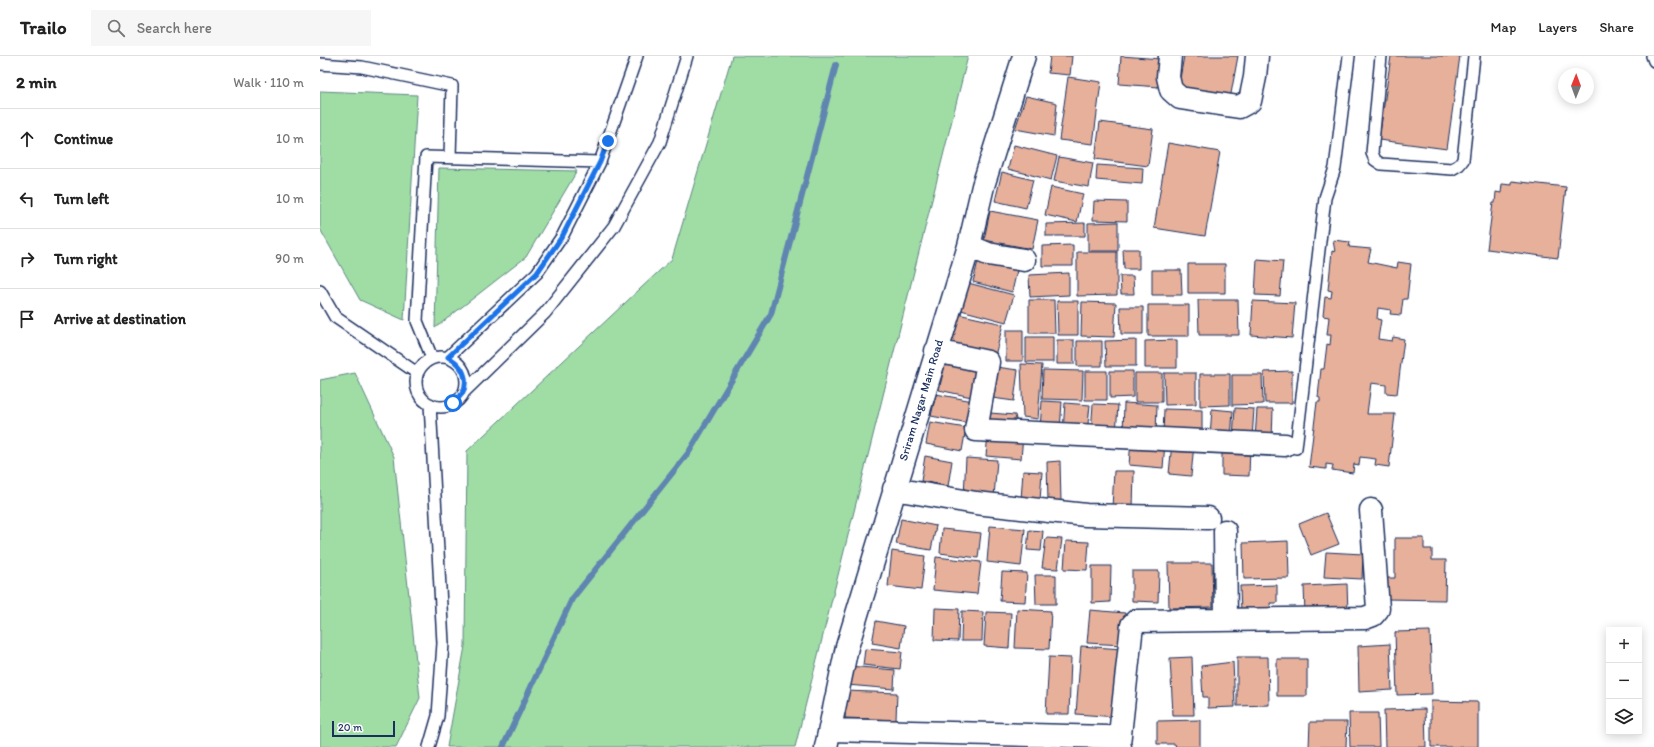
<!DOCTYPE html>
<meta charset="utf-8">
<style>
:root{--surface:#fff;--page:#f6f6f6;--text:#222;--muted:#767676;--line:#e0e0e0}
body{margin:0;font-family:Itim,sans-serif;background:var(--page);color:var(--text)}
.controls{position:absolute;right:12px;bottom:12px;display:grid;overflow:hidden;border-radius:0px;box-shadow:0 2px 10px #0003}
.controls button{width:36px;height:36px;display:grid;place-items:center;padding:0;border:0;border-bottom:1px solid var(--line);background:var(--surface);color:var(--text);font:20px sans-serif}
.compass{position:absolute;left:1238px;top:12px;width:36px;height:36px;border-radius:50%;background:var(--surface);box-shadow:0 2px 10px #0003;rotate:1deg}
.scale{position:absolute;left:12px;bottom:10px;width:63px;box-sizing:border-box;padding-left:4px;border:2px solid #1b2f5e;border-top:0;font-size:11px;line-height:14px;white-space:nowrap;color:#1b2f5e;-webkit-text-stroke:3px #fff;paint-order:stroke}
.stop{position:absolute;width:12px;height:12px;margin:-9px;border:3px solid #1a73e8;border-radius:50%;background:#fff}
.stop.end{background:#1a73e8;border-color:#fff;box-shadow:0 1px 4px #0008}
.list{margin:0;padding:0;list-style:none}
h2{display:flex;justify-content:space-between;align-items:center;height:52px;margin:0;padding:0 16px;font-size:17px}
h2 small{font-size:13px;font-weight:400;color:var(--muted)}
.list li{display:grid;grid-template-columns:26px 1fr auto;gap:12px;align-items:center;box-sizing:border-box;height:60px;padding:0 16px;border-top:1px solid var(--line)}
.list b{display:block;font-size:15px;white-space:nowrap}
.list em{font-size:13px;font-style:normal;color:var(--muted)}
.icon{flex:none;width:22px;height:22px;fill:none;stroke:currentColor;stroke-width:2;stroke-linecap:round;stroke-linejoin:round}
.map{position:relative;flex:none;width:1334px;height:691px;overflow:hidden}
header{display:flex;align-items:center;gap:24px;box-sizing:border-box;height:56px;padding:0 20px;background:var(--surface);border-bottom:1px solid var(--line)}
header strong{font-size:19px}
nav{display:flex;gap:22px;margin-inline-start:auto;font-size:14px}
.search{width:280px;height:36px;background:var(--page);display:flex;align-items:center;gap:10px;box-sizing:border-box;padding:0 14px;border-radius:0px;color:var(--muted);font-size:15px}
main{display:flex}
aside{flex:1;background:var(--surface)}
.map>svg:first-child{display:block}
.green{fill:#a0dda5;stroke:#5e8682}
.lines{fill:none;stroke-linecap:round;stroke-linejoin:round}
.stream{stroke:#5e85b0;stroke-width:6}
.building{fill:#e6b09a;stroke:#1b2f5e}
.lane-casing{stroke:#1b2f5e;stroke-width:14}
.street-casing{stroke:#1b2f5e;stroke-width:25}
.lane{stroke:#fff;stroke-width:11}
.street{stroke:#fff;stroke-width:22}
.route{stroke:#1a73e8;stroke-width:5}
.labels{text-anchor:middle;stroke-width:3;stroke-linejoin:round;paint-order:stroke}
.street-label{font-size:12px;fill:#1b2f5e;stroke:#fff}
</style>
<header>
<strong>Trailo</strong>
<div class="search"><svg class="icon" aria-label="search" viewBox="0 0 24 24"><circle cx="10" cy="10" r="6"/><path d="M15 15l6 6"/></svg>Search here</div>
<nav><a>Map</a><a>Layers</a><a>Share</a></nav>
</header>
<main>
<aside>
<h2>2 min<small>Walk · 110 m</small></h2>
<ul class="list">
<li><svg class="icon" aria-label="ahead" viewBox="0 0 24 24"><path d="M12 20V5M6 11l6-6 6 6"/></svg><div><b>Continue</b></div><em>10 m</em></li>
<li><svg class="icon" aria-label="left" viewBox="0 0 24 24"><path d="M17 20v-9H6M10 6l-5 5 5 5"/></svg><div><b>Turn left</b></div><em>10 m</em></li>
<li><svg class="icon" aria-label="right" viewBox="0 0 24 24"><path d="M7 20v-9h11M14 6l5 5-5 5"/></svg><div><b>Turn right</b></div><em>90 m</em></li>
<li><svg class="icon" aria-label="arrive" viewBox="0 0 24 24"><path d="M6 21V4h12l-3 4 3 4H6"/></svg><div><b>Arrive at destination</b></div></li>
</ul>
</aside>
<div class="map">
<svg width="1334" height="691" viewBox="0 0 1334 691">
<rect width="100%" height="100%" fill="#fff"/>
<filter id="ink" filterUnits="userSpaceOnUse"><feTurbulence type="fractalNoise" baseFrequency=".025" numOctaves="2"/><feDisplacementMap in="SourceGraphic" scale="8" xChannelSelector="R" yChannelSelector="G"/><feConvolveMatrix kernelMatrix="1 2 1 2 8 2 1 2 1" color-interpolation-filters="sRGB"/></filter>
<g filter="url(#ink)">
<!-- green -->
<path class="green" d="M412 0H648L475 691H127L145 590 147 395 352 203Z
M0 35 97 39 84 264 40 244 0 173Z
M119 112 257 115 206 201 115 272Z
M35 317 74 401 100 642 76 691H0V324Z"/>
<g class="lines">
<!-- stream -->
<path class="stream" d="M183 691 252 543 369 396 451 258 516 9"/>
</g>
<!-- building -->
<path class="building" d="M730 0H752L750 19 728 17Z
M801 0 841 3 839 31 799 28Z
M864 0H918L910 43 858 34Z
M1071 0H1140L1127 93 1059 84Z
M748 21 781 26 773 88 739 84Z
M706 40 737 47 734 80 695 73Z
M780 66 833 73 828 110 775 103Z
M848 87 900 96 885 180 834 172Z
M694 89 737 100 731 124 688 113Z
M739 101 773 107 769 131 734 125Z
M777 109 823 112 822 128 776 124Z
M682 116 713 124 706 152 675 145Z
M1192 125 1246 131 1238 202 1167 193 1173 147H1175L1176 136 1181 137 1182 128 1192 129Z
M731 131 763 138 757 166 725 159Z
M774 145 807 146V165L773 164Z
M670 155 718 164 712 193 664 184Z
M798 166V195H768V167Z
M765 167V180H726V168Z
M1013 184 1030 186 1029 191 1051 193 1048 206 1077 212 1078 206 1091 208 1087 243H1083L1081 259 1070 258 1071 254 1058 252 1057 263 1061 264 1058 283 1072 285 1073 281 1084 283 1077 338 1066 337V329L1051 327 1047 358H1075L1069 411 1055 409 1056 403 1040 401 1039 409 1034 408 1033 417 1012 414 1013 409 1006 408V413L989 411 997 346H1000V342L998 341 1001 313H1004L1007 288 1010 289 1011 279H1007L1009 261 1003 260 1005 241 1011 242 1012 235 1008 234 1012 195 1015 196Z
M753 189V210H722V190Z
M803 193H819V213H804Z
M757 196H797V239L757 240Z
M937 203 963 205 960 240 935 239Z
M658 205 697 214 692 236 653 226Z
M868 208H905V237H868Z
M832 214H861L862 239H832Z
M749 217V239L710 241 709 219Z
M800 220H813L814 238H801Z
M648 227 694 239 686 266 641 254Z
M709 244H734L735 277H709Z
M878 244H918L919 279H879Z
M737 245H758V279H738Z
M933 245 975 247 972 282 931 279Z
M762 246 796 247 794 281 761 280Z
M828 249H869V280H828Z
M800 251H823V278H801Z
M638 258 683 268 674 304 630 294Z
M686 274H703V305H686Z
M706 281H733V306H706Z
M737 284H754V308H737Z
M816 284V310H786L785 285Z
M857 284V312H825V285Z
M757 285H782V310H757Z
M627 300 663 308 656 342 619 334Z
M701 308 722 309 718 363 703 361Z
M669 310 698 314 694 345 665 341Z
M723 314 763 315 762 344 722 343Z
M765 315H787V344H765Z
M790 315H813V341L790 342Z
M972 315V347H945L944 316Z
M815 317H842V346H815Z
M844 317H876V348L845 349Z
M880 318H910V349L880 350Z
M912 319H942L943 348 912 349Z
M616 338 658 346 654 368 611 360Z
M722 345 742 346 740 374 720 372Z
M745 347 770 349 767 377 743 375Z
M804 347 837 349 836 378 803 377Z
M773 348 798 349 796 378 771 376Z
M915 352 934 353 932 383 913 382Z
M844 353 882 354V380L843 379Z
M892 353 913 355 911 382 890 380Z
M937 353H953L952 384 935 383Z
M670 357 695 359 698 372 666 369Z
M610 366 646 372 642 395 606 388Z
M668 376 703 379 701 403 666 400Z
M811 384 845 386 843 412 809 409Z
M852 386 874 388 871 420 849 418Z
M902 390H930L929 420 902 419Z
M605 400 632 405 628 430 601 425Z
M646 402 677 404 674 441 644 439Z
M740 405 741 446H728L727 406Z
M703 415 722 416 720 445 701 444Z
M794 415H814L813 453 792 452Z
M1006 457 1019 488 991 499 979 468Z
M581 463 616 470 611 494 576 488Z
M670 470 705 473 701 510 667 506Z
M622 473 661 477 658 502 620 497Z
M709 474 723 475 721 495 707 494Z
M726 482 742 483 738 513 722 512Z
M1075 482H1104V493H1112V504H1126L1125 544 1065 543V522H1075Z
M746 485 769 486 767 514 744 513Z
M968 485 969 522 924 523 923 487Z
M572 495 605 500 601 534 568 530Z
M1006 496 1043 498 1042 523 1004 521Z
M616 501 661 506 657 538 613 534Z
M848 507H892L893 551 849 552Z
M772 510H791L790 546 772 547Z
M812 515H839L838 546 812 545Z
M682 516 707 517 705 546 680 545Z
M715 519H736V548H716Z
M1027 528 1028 557 985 558 984 530Z
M957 529V547H950L951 557 921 556 920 530Z
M615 552 639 553 638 585 614 584Z
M697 553 731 555 729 593 695 592Z
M770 554 805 557 803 589 767 587Z
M642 555 663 556 662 585H641Z
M666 556 691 557 689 592 664 590Z
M556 565 584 570 581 592 552 587Z
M1110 575 1112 638 1077 639 1075 576Z
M1070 588 1072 634 1039 636 1038 590Z
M761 590 802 593 797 661 756 658Z
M545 593 582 596 580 613 543 609Z
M729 601 751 602 749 658H726Z
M872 601 874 659H853L850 602Z
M917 601H948L949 649 917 650Z
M957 603H987V640H957Z
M913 606 915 651 888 652V641H883L881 610Z
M528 610 575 614 574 633 527 629Z
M526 635 577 637 576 664 525 662Z
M1111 645 1158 646V691H1111Z
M1105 653 1106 691H1065L1064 654Z
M1029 657H1058L1059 691H1030Z
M880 664V691H856L855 688H837V665Z
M990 666H1027L1026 691H989Z"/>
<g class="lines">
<defs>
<path id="lane" d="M1061 0 1052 97 1055 104 1061 108 1132 113 1139 109 1143 104 1154 0
M1332 0 1334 5
M0 8 42 11 132 30 130 101
M0 235 15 261 97 317
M96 326a25 25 0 1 1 50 0a25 25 0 1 1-50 0Z
M128 301 217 217 243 179 280 106 317 0
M112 302 97 265 106 101 280 106
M144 336 225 257 294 170 340 86 367 0
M976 392 1005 142 1015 112 1029 0
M109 691 118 660 123 587 110 348"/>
<path id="street" d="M850 0 848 21 851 34 860 42 919 51 930 45 935 21 937 0
M649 190 668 198 704 204
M616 295 668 306 656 374 965 389
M574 433 656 447 766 459 888 462
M905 475 906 564
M510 674 788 681 800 691
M799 688 812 569 816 565 1045 562 1053 559 1058 553 1051 454
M506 691 527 591 649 190 663 130 704 0"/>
</defs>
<!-- lane casing -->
<use href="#lane" class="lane-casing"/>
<!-- street casing -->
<use href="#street" class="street-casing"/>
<!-- lane -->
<use href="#lane" class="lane"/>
<!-- street -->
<use href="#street" class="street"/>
</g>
</g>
<g class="lines" filter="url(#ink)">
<!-- route -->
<path class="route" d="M133 347C152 333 148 312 128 301L217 217 243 179 280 106 288 85"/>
</g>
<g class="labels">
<!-- street labels -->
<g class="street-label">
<text transform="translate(601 344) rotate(-73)" y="4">Sriram Nagar Main Road</text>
</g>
</g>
</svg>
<div class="controls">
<button>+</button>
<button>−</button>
<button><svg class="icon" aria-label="layers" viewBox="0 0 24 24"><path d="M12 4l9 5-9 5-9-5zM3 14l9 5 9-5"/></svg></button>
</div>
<svg class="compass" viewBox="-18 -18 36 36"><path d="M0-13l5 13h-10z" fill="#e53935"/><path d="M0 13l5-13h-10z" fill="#767676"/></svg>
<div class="scale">20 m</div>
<div class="stop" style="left:133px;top:347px"></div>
<div class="stop end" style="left:288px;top:85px"></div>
</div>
</main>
